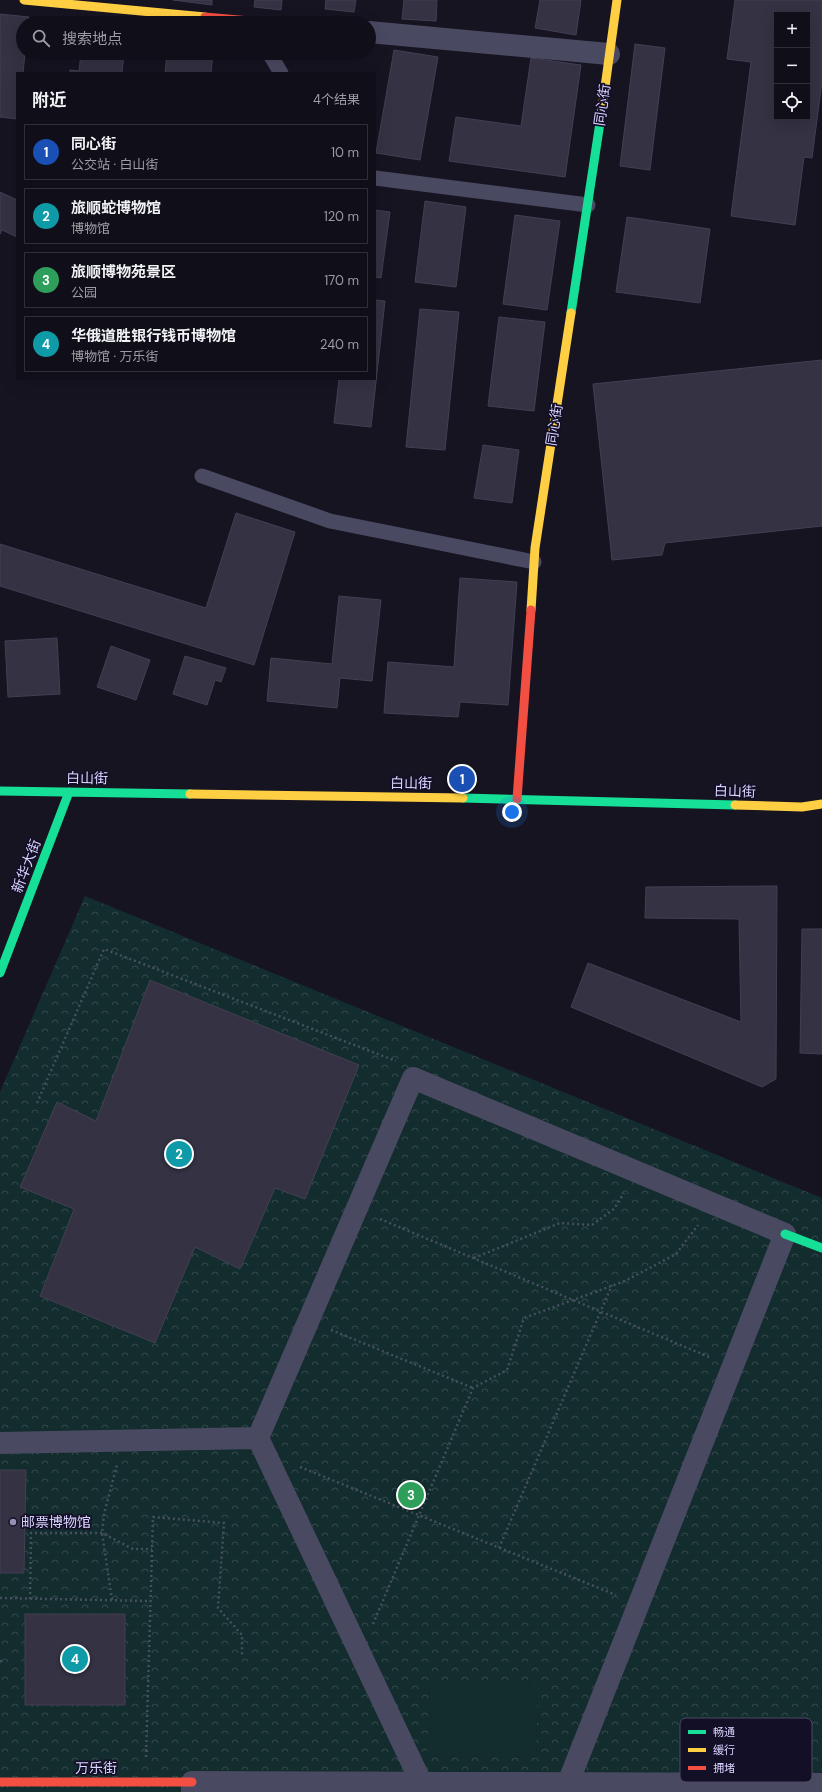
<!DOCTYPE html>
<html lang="zh">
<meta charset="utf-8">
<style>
:root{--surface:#100f19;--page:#1e1d26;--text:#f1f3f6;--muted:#9c9ca2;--line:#302f38;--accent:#d93025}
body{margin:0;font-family:"DM Sans","Noto Sans SC",sans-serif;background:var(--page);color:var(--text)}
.controls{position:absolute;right:12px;top:12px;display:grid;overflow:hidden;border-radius:0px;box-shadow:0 4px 16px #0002}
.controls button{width:36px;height:36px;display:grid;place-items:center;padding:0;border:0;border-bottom:1px solid var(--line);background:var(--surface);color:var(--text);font:20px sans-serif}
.you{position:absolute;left:512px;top:812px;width:14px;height:14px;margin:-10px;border:3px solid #fff;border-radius:50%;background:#1a73e8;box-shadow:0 0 0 6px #1a73e833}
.badge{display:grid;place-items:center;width:26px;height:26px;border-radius:50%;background:var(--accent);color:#fff;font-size:13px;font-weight:700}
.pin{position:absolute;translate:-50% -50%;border:2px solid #fff;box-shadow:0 1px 4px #0006}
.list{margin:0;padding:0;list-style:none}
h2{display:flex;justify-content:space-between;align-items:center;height:52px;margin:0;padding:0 16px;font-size:17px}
h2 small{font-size:13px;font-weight:400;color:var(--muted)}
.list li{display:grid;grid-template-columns:26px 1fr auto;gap:12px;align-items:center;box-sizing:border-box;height:56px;margin:0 8px 8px;padding:0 8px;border:1px solid var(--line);border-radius:0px}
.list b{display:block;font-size:15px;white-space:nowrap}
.list p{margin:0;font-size:13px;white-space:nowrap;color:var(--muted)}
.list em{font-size:13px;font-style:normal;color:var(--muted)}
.icon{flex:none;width:22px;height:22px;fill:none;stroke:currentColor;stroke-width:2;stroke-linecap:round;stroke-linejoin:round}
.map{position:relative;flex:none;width:822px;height:1792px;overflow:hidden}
.search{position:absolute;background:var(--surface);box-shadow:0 4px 16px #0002;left:16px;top:16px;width:360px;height:44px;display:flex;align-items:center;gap:10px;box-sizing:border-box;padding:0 14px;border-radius:22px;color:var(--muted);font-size:15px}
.panel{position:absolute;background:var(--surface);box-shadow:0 4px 16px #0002;left:16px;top:72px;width:360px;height:308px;border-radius:0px}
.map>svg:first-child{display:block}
.park{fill:url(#park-crowns)}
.pitch{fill:#132c2d}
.building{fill:#343243;stroke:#433f54;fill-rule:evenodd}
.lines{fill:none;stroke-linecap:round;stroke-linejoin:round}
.path{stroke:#44505f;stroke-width:2.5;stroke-dasharray:2 3;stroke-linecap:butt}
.lane{stroke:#4a4962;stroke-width:15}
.street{stroke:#4a4962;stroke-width:22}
.fast{stroke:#16e098;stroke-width:9}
.slow{stroke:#ffcf43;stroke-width:9}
.jam{stroke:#f24e42;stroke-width:9}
.poi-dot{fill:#9591b1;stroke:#130f26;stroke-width:1.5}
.labels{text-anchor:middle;stroke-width:3.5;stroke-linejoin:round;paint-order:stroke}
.street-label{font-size:14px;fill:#d9d4ff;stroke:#130f26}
.poi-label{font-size:14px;fill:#d9d4ff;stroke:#130f26;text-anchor:start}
.key{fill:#130f26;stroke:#4e4a67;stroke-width:1}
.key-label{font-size:11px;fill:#d9d4ff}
</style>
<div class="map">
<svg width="822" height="1792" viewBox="0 0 822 1792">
<defs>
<pattern id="park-crowns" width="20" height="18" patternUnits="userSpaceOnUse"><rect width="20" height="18" fill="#132c2d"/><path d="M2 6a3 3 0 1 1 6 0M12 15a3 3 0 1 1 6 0" fill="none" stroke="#354a4c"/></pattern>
</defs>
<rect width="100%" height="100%" fill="#161421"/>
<!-- park -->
<path class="park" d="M85 896 822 1198V1792H0V1092Z"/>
<!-- pitch -->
<path class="pitch" d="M430 1683 538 1686 536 1758 427 1756Z"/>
<!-- building -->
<path class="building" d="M173 0H212V5Z
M255 0H282L281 10 254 7Z
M326 0H356L354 12 325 9Z
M404 0H437L436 21 402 19Z
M540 0H581L576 35 535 28Z
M735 0H822V81L812 158 804 157 795 225 731 216 751 62 727 59ZM777 15H807V117H777Z
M0 14 29 17 28 23H23V53H25L23 73H17V119L0 117Z
M635 44 665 48 650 170 620 166Z
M394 50 438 57 420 160 376 153Z
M81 53H124L122 73H70V70L79 71Z
M167 53H213L211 73H165Z
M531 58 581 65 565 177 449 161 456 117 521 126Z
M0 192 17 200V237L2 230 0 234Z
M425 201 466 207 456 287 415 282Z
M375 210 390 212 381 278 375 277Z
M515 215 560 221 547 310 503 304Z
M627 217 710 229 700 303 616 292Z
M375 300 385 301 371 427 334 423 339 379H375Z
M420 309 459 312 445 450 406 447Z
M499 317 545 322 534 411 488 406Z
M822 360V526L665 543 662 555 612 560 593 384Z
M483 445 519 450 512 503 474 498Z
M236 513 295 532 254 665 0 586V544L206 608Z
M460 578 517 582 508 705 460 702 458 717 384 713 388 662 454 667Z
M339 596 381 600 372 681 340 678 337 708 267 701 271 658 332 664Z
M57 638 60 694 8 697 5 641Z
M111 646 150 660 136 700 97 687Z
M185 656 226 668 221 682 215 680 207 705 173 694Z
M777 886 776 1079 762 1087 571 1007 588 963 741 1022 739 919 645 918 646 887Z
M802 929H822V1054L800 1053Z
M150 980 359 1065 305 1199 275 1188 240 1269 195 1247 155 1343 40 1296 74 1209 20 1187 57 1102 96 1121Z
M0 1470H26L24 1573H0Z
M25 1614H125V1705H25Z"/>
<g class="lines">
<!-- path -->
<path class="path" d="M37 1103 104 949 396 1061
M380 1219 709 1357
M474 1258 560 1223 592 1225 614 1209 624 1193
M331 1330 473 1388
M300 1467 616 1595
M499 1548 612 1285
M0 1598 151 1601
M30 1599 31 1533H102L133 1549H152
M112 1600 102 1533 104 1514 117 1465
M373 1624 473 1388 507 1370 524 1318 625 1281 676 1254 698 1225
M0 1661 4 1662
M146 1757 153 1517 224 1523 218 1608 242 1635V1656"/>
<!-- lane -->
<path class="lane" d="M269 53 281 73
M375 178 588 205
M202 476 330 521 534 562"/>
<!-- street -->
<path class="street" d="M369 32 609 54
M0 1443 258 1438
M192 1792V1782L822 1784
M419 1792 421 1782 258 1438 413 1078 785 1234 568 1783 567 1792"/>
<!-- fast -->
<path class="fast" d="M571 313 601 116
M0 791 190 794
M463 798 735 805
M0 973 69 792
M785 1234 822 1248"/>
<!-- slow -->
<path class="slow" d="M24 0 205 17
M601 116 617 0
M531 610 535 548 571 313
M190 794 463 798
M735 805 802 807 822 804"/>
<!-- jam -->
<path class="jam" d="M205 17 274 23
M517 799 531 610
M0 1782H192"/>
</g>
<!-- markers -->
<circle class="poi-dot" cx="13" cy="1522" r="4"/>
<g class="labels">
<!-- street labels -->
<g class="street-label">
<text transform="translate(602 105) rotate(-82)" y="5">同心街</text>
<text transform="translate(554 425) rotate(-81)" y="5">同心街</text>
<text transform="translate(87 778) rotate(1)" y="5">白山街</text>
<text transform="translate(411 783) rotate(1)" y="5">白山街</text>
<text transform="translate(735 791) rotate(2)" y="5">白山街</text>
<text transform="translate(26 866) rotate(-69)" y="5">新华大街</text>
<text x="96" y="1773">万乐街</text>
</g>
<!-- poi labels -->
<g class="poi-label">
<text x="21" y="1527">邮票博物馆</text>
</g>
</g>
<!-- legend -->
<rect x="680" y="1718" width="132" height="64" rx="6" class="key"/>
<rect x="688" y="1730" width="18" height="4" fill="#16e098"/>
<rect x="688" y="1748" width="18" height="4" fill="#ffcf43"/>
<rect x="688" y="1766" width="18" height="4" fill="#f24e42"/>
<g class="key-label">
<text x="713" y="1736">畅通</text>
<text x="713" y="1754">缓行</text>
<text x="713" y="1772">拥堵</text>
</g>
</svg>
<div class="controls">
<button>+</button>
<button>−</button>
<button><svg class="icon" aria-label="locate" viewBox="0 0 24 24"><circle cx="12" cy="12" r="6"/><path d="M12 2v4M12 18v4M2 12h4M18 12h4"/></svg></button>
</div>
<div class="you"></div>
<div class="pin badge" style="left:462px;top:779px;background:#1a4fb4">1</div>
<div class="pin badge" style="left:179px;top:1154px;background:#0f9aa8">2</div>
<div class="pin badge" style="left:411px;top:1495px;background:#2e9e5b">3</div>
<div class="pin badge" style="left:75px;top:1659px;background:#0f9aa8">4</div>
<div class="search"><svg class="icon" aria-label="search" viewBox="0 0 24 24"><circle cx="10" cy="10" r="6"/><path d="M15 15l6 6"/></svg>搜索地点</div>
<section class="panel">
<h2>附近<small>4个结果</small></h2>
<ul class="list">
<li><span class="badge" style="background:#1a4fb4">1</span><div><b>同心街</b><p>公交站 · 白山街</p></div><em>10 m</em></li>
<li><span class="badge" style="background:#0f9aa8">2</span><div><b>旅顺蛇博物馆</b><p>博物馆</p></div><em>120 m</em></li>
<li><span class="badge" style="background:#2e9e5b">3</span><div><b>旅顺博物苑景区</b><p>公园</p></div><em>170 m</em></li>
<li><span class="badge" style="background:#0f9aa8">4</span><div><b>华俄道胜银行钱币博物馆</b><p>博物馆 · 万乐街</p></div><em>240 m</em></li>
</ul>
</section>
</div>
